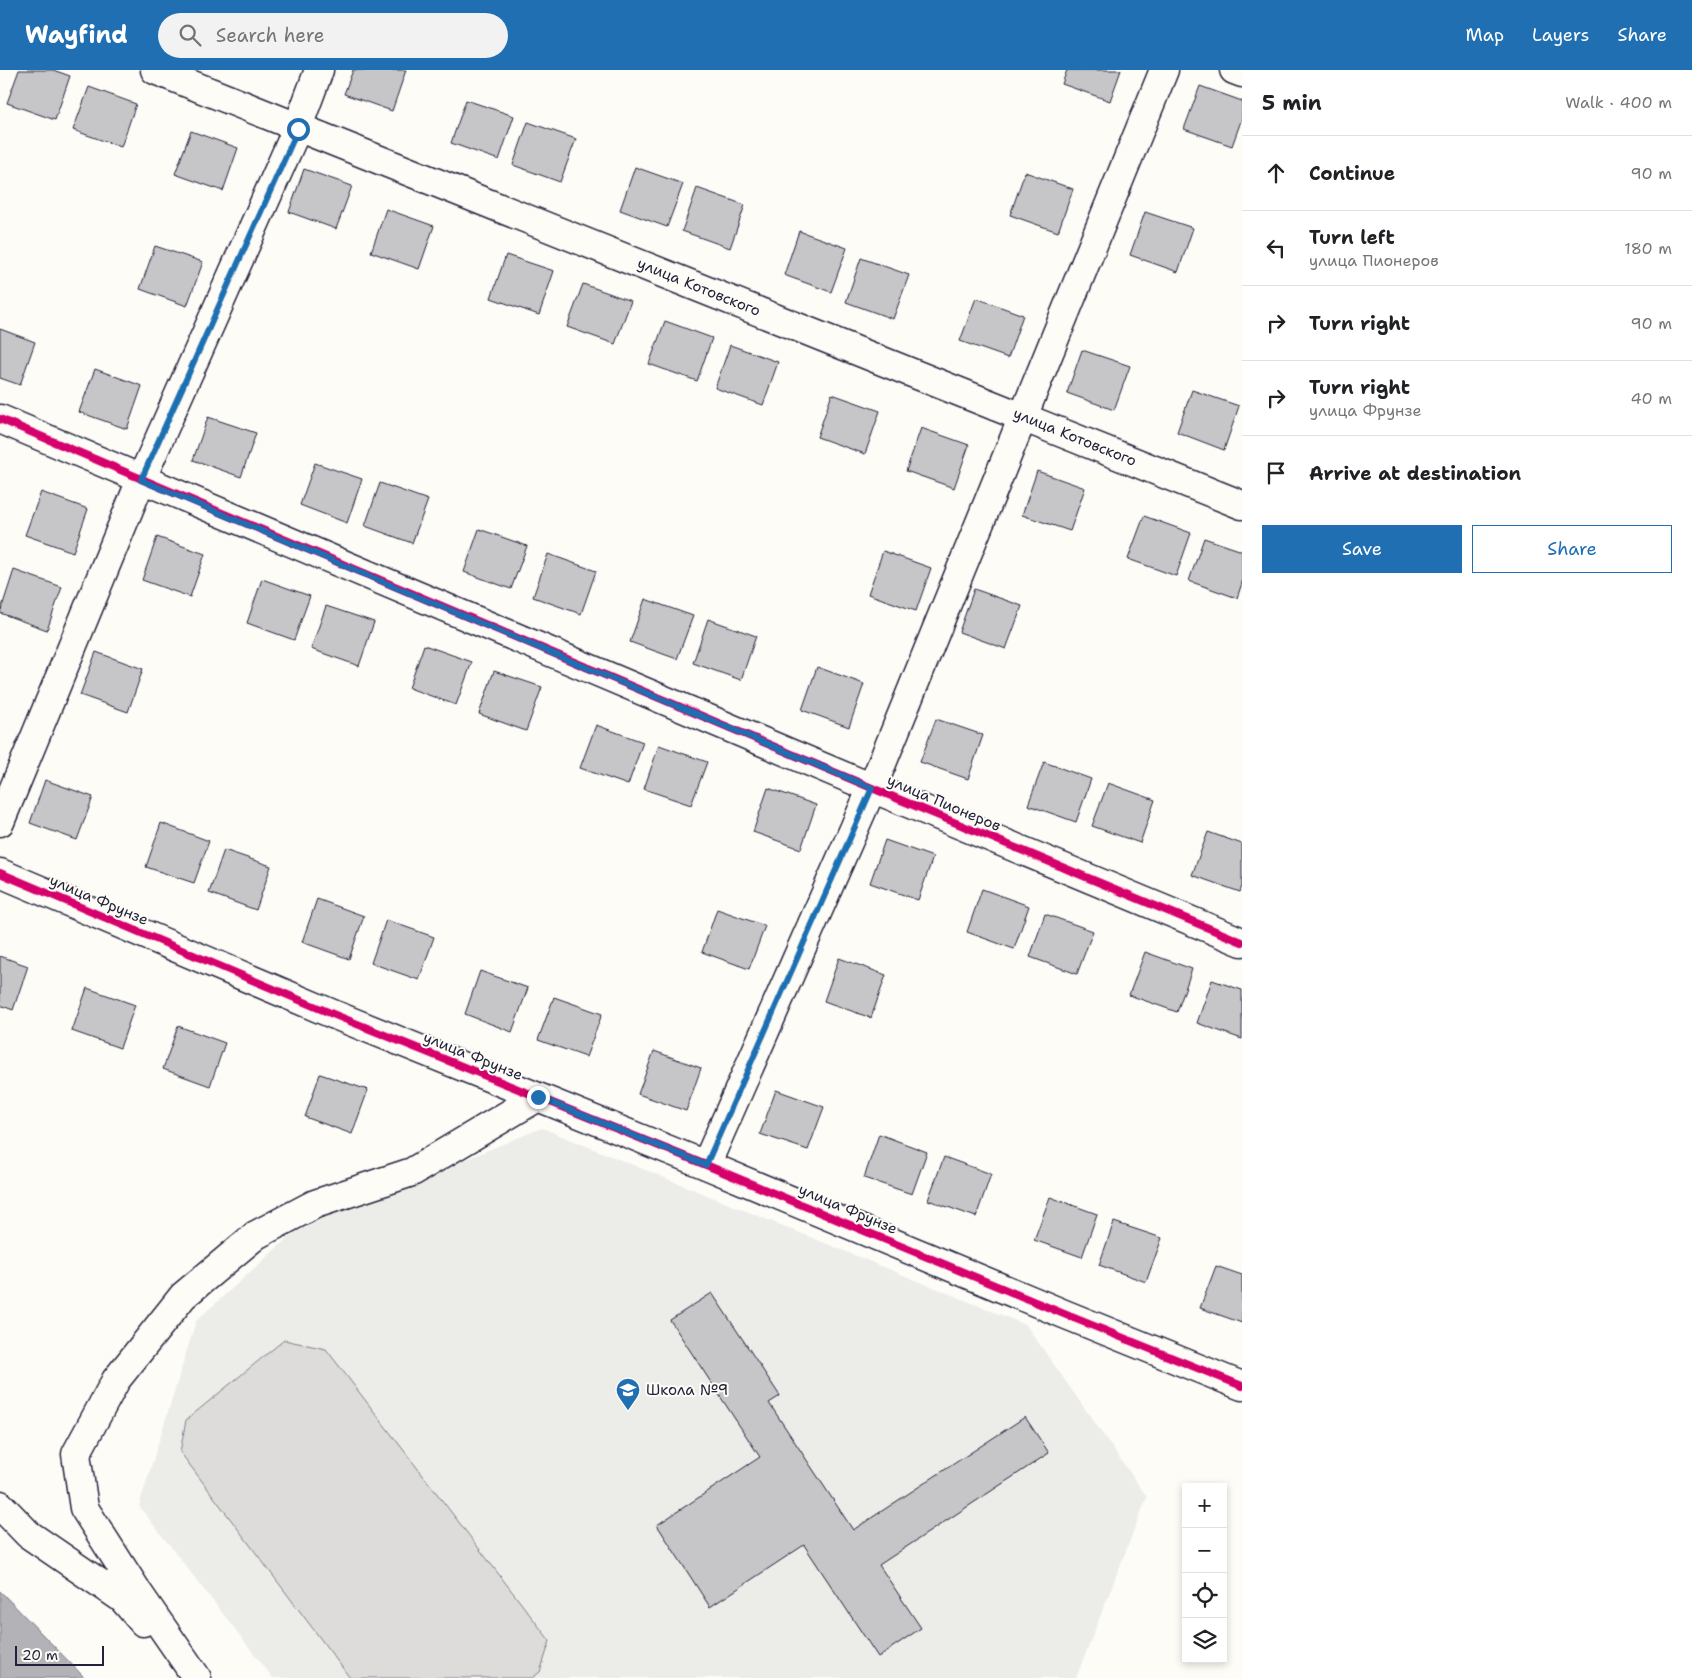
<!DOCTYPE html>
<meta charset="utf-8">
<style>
:root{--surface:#fff;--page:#f2f2f2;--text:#202124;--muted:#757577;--line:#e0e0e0;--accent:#1f6fb2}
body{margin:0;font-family:"Shantell Sans",sans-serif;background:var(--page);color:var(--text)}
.controls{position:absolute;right:15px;bottom:15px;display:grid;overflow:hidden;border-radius:0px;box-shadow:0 2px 8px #0003}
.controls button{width:45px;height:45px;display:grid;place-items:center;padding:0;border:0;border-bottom:1px solid var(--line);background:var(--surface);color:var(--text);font:25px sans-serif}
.scale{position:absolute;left:15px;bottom:12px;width:89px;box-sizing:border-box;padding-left:5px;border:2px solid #22223b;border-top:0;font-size:14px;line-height:18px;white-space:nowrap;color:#22223b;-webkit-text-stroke:4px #fdfcf7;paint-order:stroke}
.stop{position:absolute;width:15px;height:15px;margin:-11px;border:4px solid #1f6fb2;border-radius:50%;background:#fff}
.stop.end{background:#1f6fb2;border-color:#fff;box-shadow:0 1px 5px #0008}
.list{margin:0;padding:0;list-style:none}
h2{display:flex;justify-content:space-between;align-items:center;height:65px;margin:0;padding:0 20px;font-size:21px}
h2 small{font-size:16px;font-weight:400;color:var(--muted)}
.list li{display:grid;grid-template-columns:32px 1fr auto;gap:15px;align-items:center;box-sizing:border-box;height:75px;padding:0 20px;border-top:1px solid var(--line)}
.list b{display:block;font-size:19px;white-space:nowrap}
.list p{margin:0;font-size:16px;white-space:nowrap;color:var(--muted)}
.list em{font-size:16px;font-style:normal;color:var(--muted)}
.actions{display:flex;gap:10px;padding:15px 20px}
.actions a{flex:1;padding:11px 0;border:1px solid var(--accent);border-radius:0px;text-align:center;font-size:18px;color:var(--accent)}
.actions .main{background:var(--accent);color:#fff}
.icon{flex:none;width:28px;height:28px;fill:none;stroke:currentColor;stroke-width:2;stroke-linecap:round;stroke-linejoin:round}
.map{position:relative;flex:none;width:1242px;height:1608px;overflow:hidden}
header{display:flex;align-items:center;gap:30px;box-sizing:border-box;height:70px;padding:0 25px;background:var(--accent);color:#fff}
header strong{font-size:24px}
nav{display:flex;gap:28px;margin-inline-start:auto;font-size:18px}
.search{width:350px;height:45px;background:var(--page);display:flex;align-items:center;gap:12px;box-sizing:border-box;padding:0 18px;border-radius:28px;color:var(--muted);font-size:19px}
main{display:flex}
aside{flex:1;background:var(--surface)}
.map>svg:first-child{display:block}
.built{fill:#ecece9}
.green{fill:#dddcdb;stroke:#807f8b}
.water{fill:#b2b2b7;stroke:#787885}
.building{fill:#c6c6c8;stroke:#22223b}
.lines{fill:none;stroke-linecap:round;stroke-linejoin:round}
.minor-casing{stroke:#22223b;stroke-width:31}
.minor{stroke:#fdfcf7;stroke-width:28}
.cycleway-casing{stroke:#fdfcf7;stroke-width:11}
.cycleway{stroke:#d6006c;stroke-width:8}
.route{stroke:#1f6fb2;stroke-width:6}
.labels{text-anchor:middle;stroke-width:4;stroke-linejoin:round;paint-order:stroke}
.street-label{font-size:15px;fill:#22223b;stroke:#fdfcf7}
.poi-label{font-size:15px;fill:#22223b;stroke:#fdfcf7;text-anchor:start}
</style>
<header>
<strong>Wayfind</strong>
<div class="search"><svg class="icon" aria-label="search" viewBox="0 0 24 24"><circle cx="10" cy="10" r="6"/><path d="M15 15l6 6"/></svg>Search here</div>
<nav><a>Map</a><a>Layers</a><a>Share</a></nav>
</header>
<main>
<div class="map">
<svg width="1242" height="1608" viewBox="0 0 1242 1608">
<rect width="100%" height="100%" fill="#fdfcf7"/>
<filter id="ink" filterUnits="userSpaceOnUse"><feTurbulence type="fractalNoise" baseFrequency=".02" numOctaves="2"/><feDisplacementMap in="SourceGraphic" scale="10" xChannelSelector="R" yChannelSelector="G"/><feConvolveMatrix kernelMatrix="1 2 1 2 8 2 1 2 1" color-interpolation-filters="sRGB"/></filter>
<g filter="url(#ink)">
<!-- built -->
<path class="built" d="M542 1058 1026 1255 1147 1427 1076 1608H273L139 1436 196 1251 300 1157Z"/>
<!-- green -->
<path class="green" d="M284 1270 326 1279 550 1571 540 1602 532 1608H350L180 1382 186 1350Z"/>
<!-- water -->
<path class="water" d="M0 1521 85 1608H0Z"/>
<!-- building -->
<path class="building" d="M19 0H53L70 6 55 50 7 33Z
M353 0H406L392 41 344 24Z
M1067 0H1121L1110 31 1062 14Z
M1200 16 1242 31V48L1232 76 1184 59Z
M89 17 136 34 121 77 73 60Z
M466 30 514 46 499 90 451 73Z
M528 52 576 69 560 112 513 95Z
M191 61 238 78 223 121 175 104Z
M635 97 683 114 667 157 620 140Z
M304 99 352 116 336 159 289 142Z
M1025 102 1073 119 1058 162 1010 145Z
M697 118 745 135 730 178 682 161Z
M386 139 434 156 419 199 371 182Z
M1145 142 1193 158 1178 202 1130 185Z
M799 161 847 178 831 222 784 205Z
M155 176 203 192 187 236 140 219Z
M506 185 554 201 539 245 491 228Z
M861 188 909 205 893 249 846 232Z
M583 214 631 231 615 274 567 257Z
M976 228 1023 245 1008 288 960 271Z
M665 251 712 268 697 311 649 294Z
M0 259 35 272 20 315 0 308Z
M730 275 778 292 763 335 715 318Z
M1082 280 1130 296 1114 340 1067 323Z
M95 299 142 316 127 359 79 342Z
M1192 320 1239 336 1224 380 1177 362Z
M832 324 880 341 865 384 817 367Z
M208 347 256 363 241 407 193 390Z
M921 358 969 375 954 418 906 401Z
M315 393 362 409 347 453 300 435Z
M1037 401 1085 418 1070 461 1022 445Z
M380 413 428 430 412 473 365 456Z
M41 422 88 439 73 482 25 465Z
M1144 446 1191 463 1176 506 1128 489Z
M479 459 527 476 511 519 464 502Z
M157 467 205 484 190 527 142 510Z
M1204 468 1242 481V513L1237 528 1189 511Z
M883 481 931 498 916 541 868 524Z
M548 484 596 501 581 544 533 527Z
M14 500 62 517 47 560 0 543Z
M262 509 310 526 294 570 247 553Z
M974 519 1022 536 1006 579 959 562Z
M645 529 693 546 677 589 630 572Z
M326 536 374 552 359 596 311 579Z
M708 549 756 566 741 610 693 593Z
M424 575 472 592 456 635 409 618Z
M96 582 143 599 128 642 80 625Z
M817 597 864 614 849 657 802 640Z
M494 601 542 617 526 661 479 644Z
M936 649 983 665 968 709 920 692Z
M596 655 643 672 628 715 580 698Z
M659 675 707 692 691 735 644 719Z
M1044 692 1091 709 1076 752 1028 735Z
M45 710 93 727 77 770 30 753Z
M1108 713 1155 730 1140 773 1092 756Z
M768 718 816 735 801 779 753 762Z
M161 753 209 771 194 813 146 797Z
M1208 762 1242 774V816L1240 822 1192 805Z
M885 770 933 787 918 830 870 813Z
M224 780 271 796 256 840 209 823Z
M982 819 1029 836 1014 879 967 862Z
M317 829 364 846 349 889 302 872Z
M717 839 765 856 749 899 702 882Z
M1045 844 1093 861 1077 904 1030 887Z
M386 850 434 867 419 910 371 893Z
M1145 882 1192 899 1177 942 1129 925Z
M0 886 28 896 13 940 0 935Z
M839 888 886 905 871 948 824 931Z
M480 901 528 918 512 962 465 944Z
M1212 910 1242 920V969L1197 953Z
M87 918 135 935 120 978 72 961Z
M554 927 602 944 586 987 538 970Z
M178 956 225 973 210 1016 163 999Z
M654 981 701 998 686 1041 638 1024Z
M320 1004 368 1020 352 1064 305 1047Z
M776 1020 824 1037 808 1080 760 1064Z
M879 1064 927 1082 912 1124 864 1108Z
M944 1087 991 1104 976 1147 928 1130Z
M1050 1127 1097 1144 1082 1187 1034 1170Z
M1114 1152 1162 1168 1146 1212 1099 1195Z
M1216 1196 1242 1205V1253L1200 1238Z
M712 1223 780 1326 769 1333 853 1460 1025 1347 1049 1383 879 1495 921 1558 878 1587 804 1475 710 1537 657 1455 760 1387 670 1250Z"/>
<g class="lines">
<defs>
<path id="minor" d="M155 0C516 148 881 287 1242 435
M1234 0 1242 3
M0 349 872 718 1242 872
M0 752 141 410 297 59 319 0
M0 803 335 945 706 1095 1064 1244 1242 1316
M706 1095 872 718 1164 0
M0 1435 28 1464 123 1529 143 1552
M197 1608 141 1527 84 1438 76 1384 116 1310 183 1226 256 1165 315 1134 412 1102 538 1027"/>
</defs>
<!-- minor casing -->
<use href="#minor" class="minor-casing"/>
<!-- minor -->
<use href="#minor" class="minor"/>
<defs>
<path id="cycleway" d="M0 349 872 718 1242 872
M0 803 335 945 706 1095 1064 1244 1242 1316"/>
</defs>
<!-- cycleway casing -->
<use href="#cycleway" class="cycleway-casing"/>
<!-- cycleway -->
<use href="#cycleway" class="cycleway"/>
</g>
</g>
<g class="lines" filter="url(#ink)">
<!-- route -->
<path class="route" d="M298 59 141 410 872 718 706 1095 538 1027"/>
</g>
<!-- icons -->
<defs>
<symbol id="school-pin" viewBox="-11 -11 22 30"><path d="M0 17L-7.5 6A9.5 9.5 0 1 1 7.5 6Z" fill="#1f6fb2" stroke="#fdfcf7"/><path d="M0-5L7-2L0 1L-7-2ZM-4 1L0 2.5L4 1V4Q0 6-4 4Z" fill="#fff"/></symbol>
</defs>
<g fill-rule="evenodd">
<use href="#school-pin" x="614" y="1306" width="28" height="38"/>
</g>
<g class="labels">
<!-- street labels -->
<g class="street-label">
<text transform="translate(699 217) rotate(22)" y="5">улица Котовского</text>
<text transform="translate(1075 367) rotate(22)" y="5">улица Котовского</text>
<text transform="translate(944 733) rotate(23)" y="5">улица Пионеров</text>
<text transform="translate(99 830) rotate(23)" y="5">улица Фрунзе</text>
<text transform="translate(473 986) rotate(22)" y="5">улица Фрунзе</text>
<text transform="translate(848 1139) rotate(23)" y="5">улица Фрунзе</text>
</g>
<!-- poi labels -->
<g class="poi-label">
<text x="646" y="1325">Школа №9</text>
</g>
</g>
</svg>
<div class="controls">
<button>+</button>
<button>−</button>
<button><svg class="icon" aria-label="locate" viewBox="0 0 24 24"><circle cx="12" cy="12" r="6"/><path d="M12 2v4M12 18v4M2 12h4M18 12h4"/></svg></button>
<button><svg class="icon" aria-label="layers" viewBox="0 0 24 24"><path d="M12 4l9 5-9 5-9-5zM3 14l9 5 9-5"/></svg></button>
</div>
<div class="scale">20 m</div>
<div class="stop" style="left:298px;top:59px"></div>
<div class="stop end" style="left:538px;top:1027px"></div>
</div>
<aside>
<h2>5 min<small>Walk · 400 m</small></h2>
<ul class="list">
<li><svg class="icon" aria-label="ahead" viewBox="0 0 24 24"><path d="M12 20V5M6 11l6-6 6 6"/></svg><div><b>Continue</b></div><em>90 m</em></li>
<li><svg class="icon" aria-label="left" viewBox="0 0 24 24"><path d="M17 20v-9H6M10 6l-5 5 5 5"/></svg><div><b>Turn left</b><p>улица Пионеров</p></div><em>180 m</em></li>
<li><svg class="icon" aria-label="right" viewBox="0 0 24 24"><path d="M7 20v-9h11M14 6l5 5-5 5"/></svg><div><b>Turn right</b></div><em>90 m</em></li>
<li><svg class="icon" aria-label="right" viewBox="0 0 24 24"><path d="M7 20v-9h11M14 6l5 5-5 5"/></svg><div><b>Turn right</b><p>улица Фрунзе</p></div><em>40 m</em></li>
<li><svg class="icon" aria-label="arrive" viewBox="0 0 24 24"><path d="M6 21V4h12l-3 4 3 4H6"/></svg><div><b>Arrive at destination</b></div></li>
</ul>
<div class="actions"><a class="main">Save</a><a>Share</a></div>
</aside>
</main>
